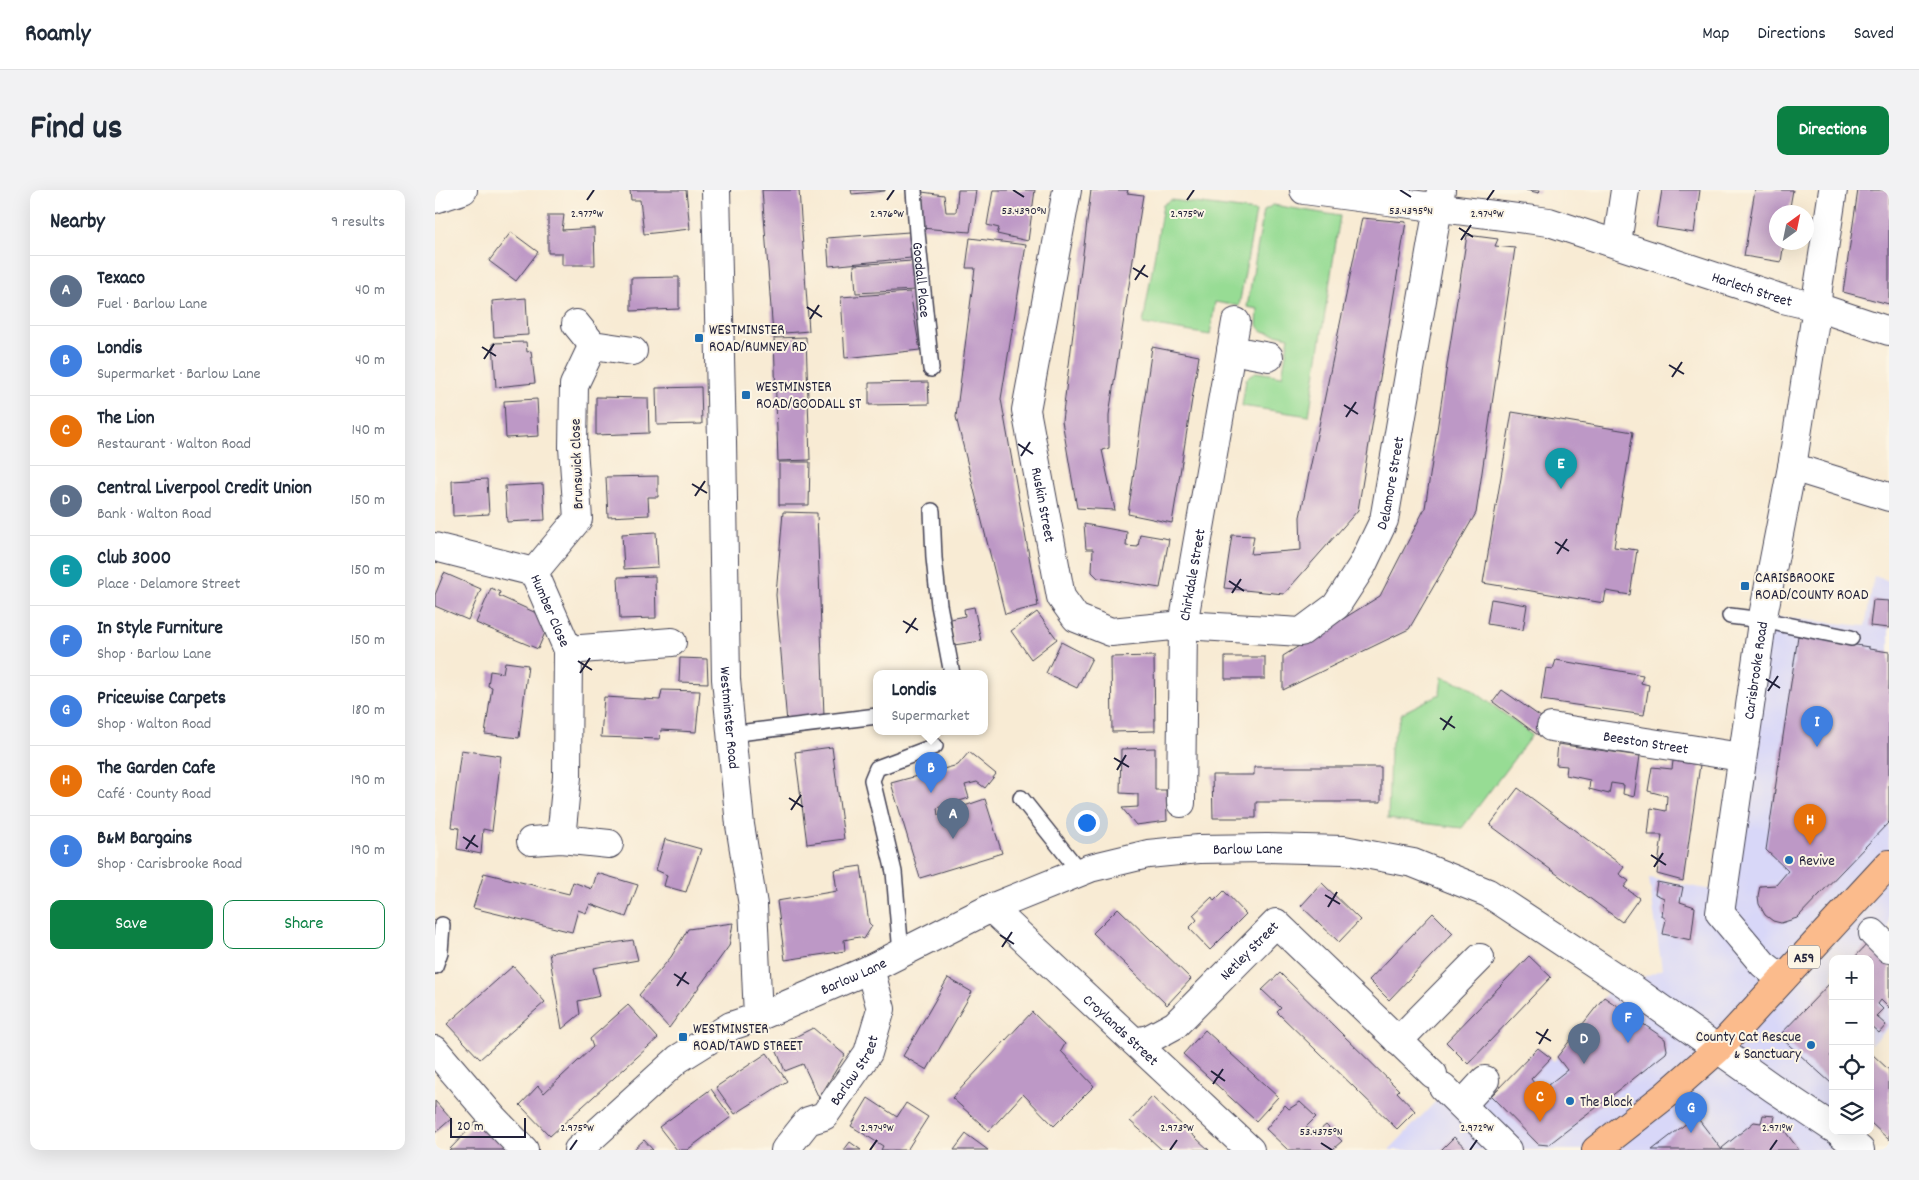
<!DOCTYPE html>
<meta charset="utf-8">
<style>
:root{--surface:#fff;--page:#f2f2f3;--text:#1f2937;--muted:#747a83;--line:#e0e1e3;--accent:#0b8043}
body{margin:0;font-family:Dekko,sans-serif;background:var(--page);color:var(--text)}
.controls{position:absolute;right:15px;bottom:15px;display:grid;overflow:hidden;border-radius:10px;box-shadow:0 5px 20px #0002}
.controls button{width:45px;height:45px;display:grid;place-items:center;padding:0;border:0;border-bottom:1px solid var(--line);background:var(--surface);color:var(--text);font:25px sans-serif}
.compass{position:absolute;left:1334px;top:15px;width:45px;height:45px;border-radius:50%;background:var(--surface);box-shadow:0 5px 20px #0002;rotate:33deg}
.scale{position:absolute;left:15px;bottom:12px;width:76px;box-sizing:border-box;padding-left:5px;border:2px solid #22223b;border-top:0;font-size:14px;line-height:18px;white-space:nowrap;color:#22223b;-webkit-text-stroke:4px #fcf5e5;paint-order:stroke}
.you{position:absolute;left:651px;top:632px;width:18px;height:18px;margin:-12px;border:4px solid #fff;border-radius:50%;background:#1a73e8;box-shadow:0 0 0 8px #1a73e833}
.badge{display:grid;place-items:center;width:32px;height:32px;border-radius:50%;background:var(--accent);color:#fff;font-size:16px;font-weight:700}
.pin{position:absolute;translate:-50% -41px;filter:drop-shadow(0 1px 2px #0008)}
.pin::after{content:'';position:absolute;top:26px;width:18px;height:15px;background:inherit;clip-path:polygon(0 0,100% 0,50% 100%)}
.popup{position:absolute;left:438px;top:480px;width:115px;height:65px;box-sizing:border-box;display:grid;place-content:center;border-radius:10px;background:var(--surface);filter:drop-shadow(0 1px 4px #0005);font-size:16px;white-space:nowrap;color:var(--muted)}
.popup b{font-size:19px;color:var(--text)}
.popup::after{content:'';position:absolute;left:50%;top:100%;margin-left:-10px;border:10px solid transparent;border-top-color:var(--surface)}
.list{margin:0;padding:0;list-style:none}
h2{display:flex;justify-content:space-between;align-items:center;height:65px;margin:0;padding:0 20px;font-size:21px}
h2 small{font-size:16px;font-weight:400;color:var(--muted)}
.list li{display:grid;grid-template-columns:32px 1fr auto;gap:15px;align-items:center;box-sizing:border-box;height:70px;padding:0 20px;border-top:1px solid var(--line)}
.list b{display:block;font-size:19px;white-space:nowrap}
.list p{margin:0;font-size:16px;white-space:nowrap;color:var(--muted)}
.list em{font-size:16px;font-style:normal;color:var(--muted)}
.actions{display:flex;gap:10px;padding:15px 20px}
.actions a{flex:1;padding:11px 0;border:1px solid var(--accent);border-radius:10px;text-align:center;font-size:18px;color:var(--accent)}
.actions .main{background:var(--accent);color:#fff}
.icon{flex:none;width:28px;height:28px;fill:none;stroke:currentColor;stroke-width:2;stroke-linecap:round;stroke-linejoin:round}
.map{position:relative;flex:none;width:1454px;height:960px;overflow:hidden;border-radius:10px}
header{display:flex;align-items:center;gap:30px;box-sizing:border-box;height:70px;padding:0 25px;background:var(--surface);border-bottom:1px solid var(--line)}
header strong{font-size:24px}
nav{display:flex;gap:28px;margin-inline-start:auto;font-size:18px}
.intro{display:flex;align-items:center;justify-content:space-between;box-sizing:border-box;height:120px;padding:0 30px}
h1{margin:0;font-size:35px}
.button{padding:12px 22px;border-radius:10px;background:var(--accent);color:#fff;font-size:18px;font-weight:700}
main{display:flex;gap:30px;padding:0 30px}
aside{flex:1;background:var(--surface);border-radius:10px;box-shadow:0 5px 20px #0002}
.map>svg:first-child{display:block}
.built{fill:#d8d7f8}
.green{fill:#97dc94;stroke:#5c7f68}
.building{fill:#bd98c6}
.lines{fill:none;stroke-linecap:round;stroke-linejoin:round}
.service-casing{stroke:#424052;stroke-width:18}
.minor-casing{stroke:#424052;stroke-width:30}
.tertiary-casing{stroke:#424052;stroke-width:30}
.trunk-casing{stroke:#424052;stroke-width:30}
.service{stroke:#fff;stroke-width:15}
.minor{stroke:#fff;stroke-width:28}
.tertiary{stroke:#fff;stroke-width:28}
.trunk{stroke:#fbbb8c;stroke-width:28}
.ticks{fill:none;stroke:#22223b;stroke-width:2}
.poi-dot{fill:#1f6fb2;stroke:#fcf5e5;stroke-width:2}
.labels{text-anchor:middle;stroke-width:4;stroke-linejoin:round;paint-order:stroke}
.shield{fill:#fcf5e5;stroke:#63616e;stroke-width:1}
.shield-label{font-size:14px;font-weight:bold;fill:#22223b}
.street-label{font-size:15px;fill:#22223b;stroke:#fcf5e5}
.poi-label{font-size:15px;fill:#22223b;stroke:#fcf5e5;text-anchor:start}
.ticks-label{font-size:12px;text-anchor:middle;fill:#22223b;stroke:#fcf5e5;stroke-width:4;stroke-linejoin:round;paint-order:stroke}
</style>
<header>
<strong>Roamly</strong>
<nav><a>Map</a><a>Directions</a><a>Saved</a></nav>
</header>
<div class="intro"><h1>Find us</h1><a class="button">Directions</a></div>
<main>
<aside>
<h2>Nearby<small>9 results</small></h2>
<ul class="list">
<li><span class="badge" style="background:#5c6f8a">A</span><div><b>Texaco</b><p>Fuel · Barlow Lane</p></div><em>40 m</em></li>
<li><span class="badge" style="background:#3f7fe0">B</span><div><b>Londis</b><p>Supermarket · Barlow Lane</p></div><em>40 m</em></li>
<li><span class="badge" style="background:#e8710a">C</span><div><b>The Lion</b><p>Restaurant · Walton Road</p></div><em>140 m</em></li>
<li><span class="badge" style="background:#5c6f8a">D</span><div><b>Central Liverpool Credit Union</b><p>Bank · Walton Road</p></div><em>150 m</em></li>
<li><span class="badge" style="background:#0f9aa8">E</span><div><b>Club 3000</b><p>Place · Delamore Street</p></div><em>150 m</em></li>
<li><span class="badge" style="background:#3f7fe0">F</span><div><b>In Style Furniture</b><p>Shop · Barlow Lane</p></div><em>150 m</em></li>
<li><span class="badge" style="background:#3f7fe0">G</span><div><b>Pricewise Carpets</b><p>Shop · Walton Road</p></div><em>180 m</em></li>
<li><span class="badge" style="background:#e8710a">H</span><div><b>The Garden Cafe</b><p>Café · County Road</p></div><em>190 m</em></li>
<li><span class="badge" style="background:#3f7fe0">I</span><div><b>B&amp;M Bargains</b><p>Shop · Carisbrooke Road</p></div><em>190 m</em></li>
</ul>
<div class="actions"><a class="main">Save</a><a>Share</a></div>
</aside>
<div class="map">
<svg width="1454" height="960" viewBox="0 0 1454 960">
<rect width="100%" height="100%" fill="#fcf5e5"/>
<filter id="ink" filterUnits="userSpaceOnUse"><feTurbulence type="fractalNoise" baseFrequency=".02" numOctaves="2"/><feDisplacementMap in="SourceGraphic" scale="10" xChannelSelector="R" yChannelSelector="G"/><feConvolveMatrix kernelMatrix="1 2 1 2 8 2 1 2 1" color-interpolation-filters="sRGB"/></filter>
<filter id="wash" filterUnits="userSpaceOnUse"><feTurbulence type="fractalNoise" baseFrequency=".0096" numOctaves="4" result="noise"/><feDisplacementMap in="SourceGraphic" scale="20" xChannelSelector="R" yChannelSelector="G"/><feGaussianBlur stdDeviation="1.12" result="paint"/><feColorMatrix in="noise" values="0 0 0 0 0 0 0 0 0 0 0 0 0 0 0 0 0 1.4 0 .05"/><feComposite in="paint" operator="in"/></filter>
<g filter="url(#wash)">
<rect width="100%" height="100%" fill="#f8ebd4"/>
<!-- built -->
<path class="built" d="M1439 386 1454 391V836L1435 856V769H1398V894L1396 896 1398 941 1405 960H954L1026 885 1055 906 1103 858 1119 871 1171 804 1227 779 1214 688 1287 702 1328 426 1430 436Z"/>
<!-- green -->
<path class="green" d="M736 10 821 21 804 116 780 112 775 145 708 134 728 15Z
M838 15 905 26 874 226 807 216 811 189 821 182 847 186 854 147 827 141 822 135 823 119 812 117 829 20Z
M1007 487 1031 495 1097 545 1027 638 953 629 955 558 967 523 1005 504Z"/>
<g id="blocks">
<!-- building -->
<path class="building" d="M195 0H251L255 39 209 44 205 10H196Z
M327 0H364L374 141 338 144Z
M416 0H450V1L417 4Z
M523 0H541L535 42 486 38 487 2 509 5 511 22H521Z
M558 0H600L593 51 562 44 564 38 552 35Z
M656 0H693L692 3 708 5 674 225V258L667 260 680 320 642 318 627 231Z
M1091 0H1105L1104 3Z
M1227 0H1265L1259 43 1221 37Z
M1320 0H1358L1354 22H1342V52H1349L1346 72 1309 66Z
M1423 0H1454V114L1408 102Z
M113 25H129L127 40 159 38 160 75H127V63H113Z
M927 28 971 32 923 320 849 404 789 398 797 345 819 346 816 364 866 360 865 327Z
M76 42 103 62 81 91 54 71Z
M474 42 476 68 394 76 392 48Z
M1032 45 1063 49 1060 56 1080 58 1041 323 974 439 848 500V466L945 406 990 318Z
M535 48 591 55 566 209 603 416 570 424 521 227 540 78H531Z
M477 71 481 100 421 103 419 75Z
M244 87V119L196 121V88Z
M475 102 485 160 410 168 406 107Z
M91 108 93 145 59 147 57 111Z
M371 147 375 270 343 271 339 148Z
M91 152 92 162 96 161 100 193 61 197 58 153Z
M717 157 764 166 737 333 693 324Z
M493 192 494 214 434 215V193Z
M266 197 267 234 222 235 221 198Z
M161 207 213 208 214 243 161 245Z
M102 209 104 246 71 248 69 211Z
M1077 222 1198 242 1179 357 1202 360 1195 405 1171 401 1169 413 1048 393Z
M344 272H375L374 315H344Z
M223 286V307H213L214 325 173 327 171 287Z
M52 289 54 324 18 326 17 291Z
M108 294 110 330 72 332 70 296Z
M348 322 382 323 389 527 352 533 341 405Z
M649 334 692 342 691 356 703 357 705 344 734 349 725 398 663 388 657 382 658 359H651Z
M221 342 223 377 189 379 187 344Z
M9 383 46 399 33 430 0 416V405Z
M220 386 221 428 185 429 183 387Z
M56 398 65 402 64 406 110 427 107 437 112 438 103 459 41 433Z
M1056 409 1092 415 1088 440 1052 434Z
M1438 410 1454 411V438L1435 436Z
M539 417 546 451 519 455 516 429 530 426 529 419Z
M602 422 622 449 596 469 576 441Z
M1363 446 1434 457V459L1454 462V632L1362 728 1346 733 1338 731 1330 725 1324 714 1323 706 1325 696 1341 695 1353 681 1331 660Z
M626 452 657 468 642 498 611 483Z
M719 466 720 541 677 542 676 467Z
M790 467H830V489H790Z
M245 468 272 469 273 493 244 492Z
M1121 470 1208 485 1206 493 1214 495 1209 525 1106 510 1111 478 1118 479Z
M70 472 93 475 84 548 50 544 57 497 53 496 55 481 68 483Z
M227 500 265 501 261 542 226 540 225 549 166 547 169 507 225 510Z
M1067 500 1106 527 1103 545 1058 512Z
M1123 554 1205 566 1199 607 1188 604 1189 595 1176 593 1174 604 1154 599 1155 590 1131 585 1132 576 1121 575Z
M397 557 409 649 372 654 360 562Z
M720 558V600H731L732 631 701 635 687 618 703 617V604L685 603 686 559Z
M26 560 66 566 57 641 48 639 46 664 22 659 24 638 16 637Z
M534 562 561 584 550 598 542 592 530 595 534 608 502 618 503 625 550 609 567 663 485 688 456 593 523 575Z
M1238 571 1265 575 1248 691 1222 684 1227 645H1213L1216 618 1231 621 1232 606 1213 601 1217 577 1237 579Z
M819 577H946V612H821V628H778L777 585H819Z
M1083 598 1189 677 1184 684 1194 691 1189 697 1204 708 1187 732 1055 635Z
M230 649 266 659 251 702 229 696 232 685 221 680Z
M426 676 434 733 437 736 429 749 424 747 409 750 410 761 350 770 342 711 402 701 399 680Z
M49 683 134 704 138 692 157 699 162 683 203 695 191 727 155 714 151 723 143 720 137 742 38 718Z
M1222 692 1248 697 1245 712 1260 717 1256 750 1228 744 1231 729 1227 726 1229 708 1220 704Z
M887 693 925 730 904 752 866 716Z
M789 701 811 724 775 760 754 738 762 730 758 725 777 707 779 711Z
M683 718 756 789 732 815 658 743Z
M998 723 1018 743 954 810 934 790Z
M298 733 294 756 234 838 204 805 236 767 253 739Z
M198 750 203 770 158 778 165 806 143 811 145 824 127 839 114 763Z
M1435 751 1454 770V818L1446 810 1443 814 1448 819 1441 826 1451 835 1444 843 1435 835V769H1418Z
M1094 766 1116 787 1033 874 1011 852Z
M78 776 110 812 45 869 12 834Z
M845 783 964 900 962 902 980 921 962 939 842 822 846 818 827 800Z
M513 788 537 802 492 880 468 866Z
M1398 790V863L1395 866 1398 868V891L1396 893 1344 846Z
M1169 807 1230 849 1232 860 1231 863 1188 897 1113 955 1103 954 1056 906 1103 858 1116 868 1096 889 1108 905 1116 899 1113 895 1132 880 1122 867Z
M193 815 223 848 115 946 85 915 103 896 109 903 158 857 155 849Z
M597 822 630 854 626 861 659 896 619 936 588 904 554 941 517 908Z
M378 838 410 865 384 908 368 874 350 881 340 857Z
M770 840 843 907 821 931 748 864Z
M332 863 352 891 300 924 281 897Z
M1437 864 1454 880V950L1435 932V866Z
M276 899 296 927 252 960H242L224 937Z
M717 907 735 924 774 960H727L713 947 695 931Z
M433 908 462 927 471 913 493 927 472 960H446L448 956 416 936Z
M0 911 16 929 0 943Z
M865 912 881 927 871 937 880 944 891 935 907 951 898 959 899 960H853L831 939 850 915 854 919Z
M1328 925 1340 926 1338 935 1346 936 1364 960H1288L1287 958 1319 932 1326 933Z
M1261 926 1287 960H1217Z
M44 929 74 960H14Z
M531 944 553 960H519Z
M1019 947 1033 960H1006Z
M209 950 218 960H198Z
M415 952 426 960H409Z"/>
</g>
</g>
<g filter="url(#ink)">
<use href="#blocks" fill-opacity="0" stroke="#424052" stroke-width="1"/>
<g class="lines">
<defs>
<g id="service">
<path id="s1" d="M479 0 482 43 496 179"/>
<path d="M497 321 499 368 504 415 517 484"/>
<path d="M1295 426 1327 430 1416 448"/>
<path d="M295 544 442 526"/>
<path d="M586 608 645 682"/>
<path d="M466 763 459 682 437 590 442 578 500 556"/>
<path d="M0 776 5 762 7 735"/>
</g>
<g id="minor">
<path id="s2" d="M632 0 591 220 626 407 641 428 676 442 748 435 866 442 901 416 927 376 949 330 1006 0"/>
<path id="s3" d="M869 0 1114 32 1348 109 1382 117 1454 141"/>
<path d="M0 9 28 0"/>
<path d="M1182 53 1190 0"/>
<path d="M141 134 158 155 198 161"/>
<path d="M796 160 834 167"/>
<path d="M1357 277 1454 307"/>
<path id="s4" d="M0 357 99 382 133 460 132 587 126 649"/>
<path d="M99 382 143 329 138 257 139 195 158 155"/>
<path d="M133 460 237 452"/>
<path id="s5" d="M1116 537 1306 567"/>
<path id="s6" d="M746 613 748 435 801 132"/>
<path d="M96 651 126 649 174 654"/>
<path id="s7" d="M556 718 815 960"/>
<path d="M1438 743 1454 759"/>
<path id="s8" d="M1347 789 1328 774 1285 723 1328 426 1357 277 1382 117 1383 98 1398 0"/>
<path d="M963 851 1045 768"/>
<path id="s9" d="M700 852 714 849 740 835 841 733 998 884"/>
<path d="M0 860 59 929 89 960"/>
<path d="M1008 897 1072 960"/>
<path d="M1027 915 1050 890"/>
<path id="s10" d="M350 960 373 931 389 926 433 863 446 819 435 779"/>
</g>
<g id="tertiary">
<path id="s11" d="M281 0 287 251 291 489 305 635 318 715 323 827"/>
<path d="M1403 941 1425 960"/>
<path id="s12" d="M143 960 243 869 296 836 323 827 435 779 556 718 655 678 713 664 764 659 832 658 909 660 978 673 1053 703 1191 794 1338 898 1398 938"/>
</g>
<path id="trunk" d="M1161 960 1231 905 1283 859 1454 674"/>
</defs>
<!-- service casing -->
<use href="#service" class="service-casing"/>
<!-- minor casing -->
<use href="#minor" class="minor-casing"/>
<!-- tertiary casing -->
<use href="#tertiary" class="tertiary-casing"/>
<!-- trunk casing -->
<use href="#trunk" class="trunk-casing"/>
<!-- service -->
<use href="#service" class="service"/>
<!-- minor -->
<use href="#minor" class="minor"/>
<!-- tertiary -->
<use href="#tertiary" class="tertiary"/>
<!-- trunk -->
<use href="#trunk" class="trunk"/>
</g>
</g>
<!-- ticks -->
<path class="ticks" d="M578 0 589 7M965 0 976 7M152 10 159 0M452 10 459 0M752 10 759 0M1052 10 1059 0M1024 38 1038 47M1026 50 1036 35M698 78 713 87M700 90 710 75M372 117 387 127M375 129 384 115M47 157 61 166M49 169 59 154M1234 175 1249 184M1237 187 1247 172M909 215 923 224M911 227 921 212M583 254 598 264M586 266 595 252M257 294 272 303M260 306 270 291M1120 352 1134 361M1122 364 1132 349M794 391 809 401M797 403 806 389M468 431 483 440M471 443 481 428M143 471 157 480M145 483 155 468M1331 489 1345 498M1333 501 1343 486M1005 528 1020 538M1008 540 1017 526M679 568 694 577M682 580 691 565M354 608 368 617M356 620 366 605M28 647 43 657M31 659 40 645M1216 665 1231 675M1219 677 1228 663M890 705 905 714M893 717 902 702M565 745 579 754M567 757 577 742M239 784 254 794M242 796 251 782M1101 842 1116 851M1104 854 1113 839M776 881 790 891M778 894 788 879M886 953 897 960M135 960 142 950M435 960 442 950M735 960 742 950M1035 960 1042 950M1335 960 1342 950"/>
<!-- markers -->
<g class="poi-dot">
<rect x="259" y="143" width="10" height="10" rx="2.5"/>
<rect x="306" y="200" width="10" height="10" rx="2.5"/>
<rect x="1305" y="391" width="10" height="10" rx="2.5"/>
<circle cx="1354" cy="670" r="5"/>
<rect x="243" y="842" width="10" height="10" rx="2.5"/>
<circle cx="1376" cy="855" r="5"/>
<circle cx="1135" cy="911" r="5"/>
</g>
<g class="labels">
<!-- shield labels -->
<rect class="shield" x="1353" y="755.5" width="32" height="23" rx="4"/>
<g class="shield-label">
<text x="1369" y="772">A59</text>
</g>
<!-- street labels -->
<g class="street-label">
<text dy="5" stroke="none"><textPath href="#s1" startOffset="90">Goodall Place</textPath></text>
<text dy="5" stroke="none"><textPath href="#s3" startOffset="461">Harlech Street</textPath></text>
<text transform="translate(141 274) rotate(-92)" y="5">Brunswick Close</text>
<text dy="5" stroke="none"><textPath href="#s2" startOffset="848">Delamore Street</textPath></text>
<text dy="5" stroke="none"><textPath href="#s2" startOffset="320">Ruskin Street</textPath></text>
<text dy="5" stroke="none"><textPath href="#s6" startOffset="229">Chirkdale Street</textPath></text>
<text dy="5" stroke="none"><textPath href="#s4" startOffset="144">Humber Close</textPath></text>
<text dy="5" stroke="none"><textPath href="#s8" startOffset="336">Carisbrooke Road</textPath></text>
<text dy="5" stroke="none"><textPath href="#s11" startOffset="528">Westminster Road</textPath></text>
<text dy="5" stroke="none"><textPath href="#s5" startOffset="96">Beeston Street</textPath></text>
<text dy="5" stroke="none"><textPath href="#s12" startOffset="750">Barlow Lane</textPath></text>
<text dy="5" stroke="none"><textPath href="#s9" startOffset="149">Netley Street</textPath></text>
<text dy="5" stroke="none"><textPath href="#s12" startOffset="330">Barlow Lane</textPath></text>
<text dy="5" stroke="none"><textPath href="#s7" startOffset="178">Croylands Street</textPath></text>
<text dy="5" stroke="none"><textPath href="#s10" startOffset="109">Barlow Street</textPath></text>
</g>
<!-- poi labels -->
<g class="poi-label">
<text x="274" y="144">WESTMINSTER<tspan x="274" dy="17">ROAD/RUMNEY RD</tspan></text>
<text x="321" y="201">WESTMINSTER<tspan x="321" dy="17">ROAD/GOODALL ST</tspan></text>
<text x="1320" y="392">CARISBROOKE<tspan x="1320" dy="17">ROAD/COUNTY ROAD</tspan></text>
<text x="1364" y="675">Revive</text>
<text x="258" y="843">WESTMINSTER<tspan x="258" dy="17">ROAD/TAWD STREET</tspan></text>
<text x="1366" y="851" text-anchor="end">County Cat Rescue<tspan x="1366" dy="17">&amp; Sanctuary</tspan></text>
<text x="1145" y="916">The Block</text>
</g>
</g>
<g class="ticks-label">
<text x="589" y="24">53.4390°N</text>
<text x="976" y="24">53.4395°N</text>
<text x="152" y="27">2.977°W</text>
<text x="452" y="27">2.976°W</text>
<text x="752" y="27">2.975°W</text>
<text x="1052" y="27">2.974°W</text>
<text x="142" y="941">2.975°W</text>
<text x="442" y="941">2.974°W</text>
<text x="742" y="941">2.973°W</text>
<text x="1042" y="941">2.972°W</text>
<text x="1342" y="941">2.971°W</text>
<text x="886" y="945">53.4375°N</text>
</g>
</svg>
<div class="controls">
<button>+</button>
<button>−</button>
<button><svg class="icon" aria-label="locate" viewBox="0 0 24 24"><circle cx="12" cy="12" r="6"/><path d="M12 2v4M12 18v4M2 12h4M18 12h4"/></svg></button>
<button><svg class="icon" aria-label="layers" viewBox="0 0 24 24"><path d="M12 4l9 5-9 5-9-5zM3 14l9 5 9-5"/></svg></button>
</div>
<svg class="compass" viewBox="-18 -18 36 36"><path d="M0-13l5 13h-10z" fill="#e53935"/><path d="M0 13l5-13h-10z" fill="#747a83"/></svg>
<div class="scale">20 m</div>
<div class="you"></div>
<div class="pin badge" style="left:518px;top:649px;background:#5c6f8a">A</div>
<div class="pin badge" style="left:496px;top:603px;background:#3f7fe0">B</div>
<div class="popup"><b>Londis</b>Supermarket</div>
<div class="pin badge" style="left:1105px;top:932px;background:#e8710a">C</div>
<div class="pin badge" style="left:1149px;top:874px;background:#5c6f8a">D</div>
<div class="pin badge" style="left:1126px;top:299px;background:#0f9aa8">E</div>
<div class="pin badge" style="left:1193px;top:853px;background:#3f7fe0">F</div>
<div class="pin badge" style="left:1256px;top:943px;background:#3f7fe0">G</div>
<div class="pin badge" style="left:1375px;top:655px;background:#e8710a">H</div>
<div class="pin badge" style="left:1382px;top:557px;background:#3f7fe0">I</div>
</div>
</main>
